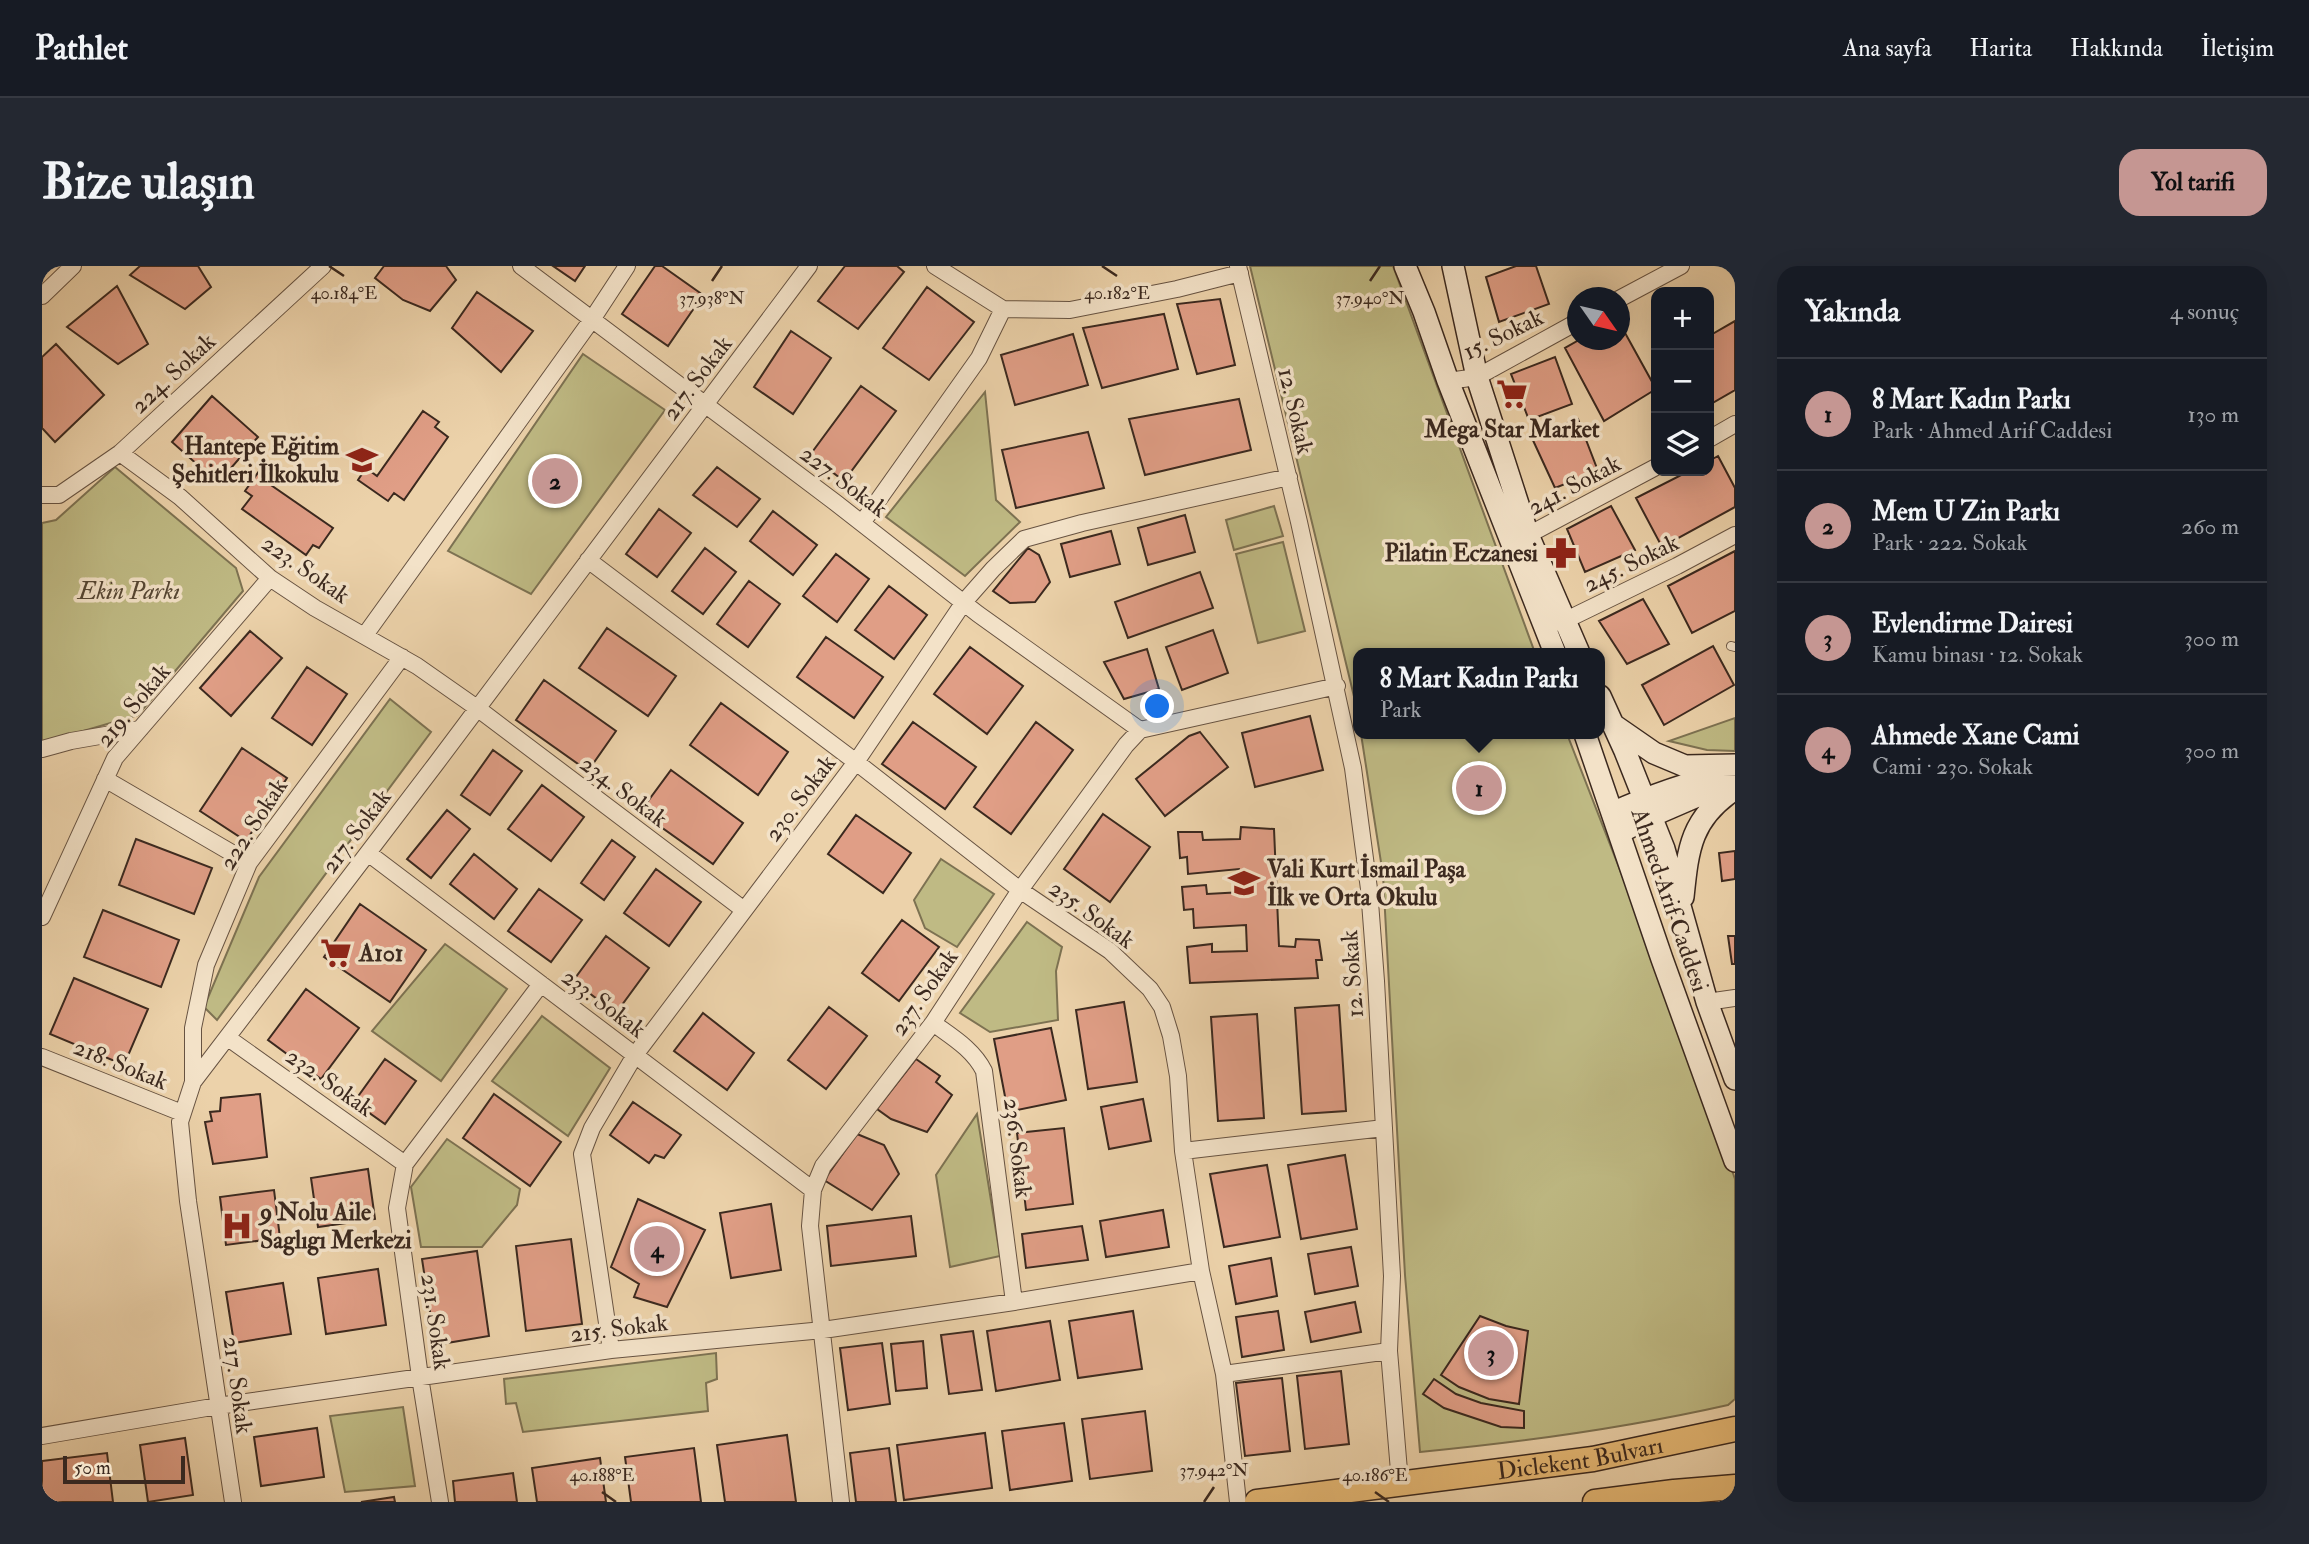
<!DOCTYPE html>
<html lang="tr">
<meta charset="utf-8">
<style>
:root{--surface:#171b24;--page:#242831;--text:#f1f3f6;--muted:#9ea1a6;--line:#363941;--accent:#c59692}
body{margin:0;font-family:"IM FELL Double Pica",serif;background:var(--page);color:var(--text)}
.controls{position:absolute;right:21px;top:21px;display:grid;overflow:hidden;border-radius:14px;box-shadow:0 7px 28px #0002}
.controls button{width:63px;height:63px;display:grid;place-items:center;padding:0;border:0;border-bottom:2px solid var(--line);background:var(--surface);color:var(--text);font:35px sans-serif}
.compass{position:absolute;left:1525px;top:21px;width:63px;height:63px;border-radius:50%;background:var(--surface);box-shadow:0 7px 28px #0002;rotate:124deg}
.scale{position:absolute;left:21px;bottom:18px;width:122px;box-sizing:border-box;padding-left:7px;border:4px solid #3b291f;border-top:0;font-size:19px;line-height:24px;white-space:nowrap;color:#3b291f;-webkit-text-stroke:5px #f3e2c8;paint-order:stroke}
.you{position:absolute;left:1116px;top:441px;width:24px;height:24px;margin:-18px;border:5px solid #fff;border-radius:50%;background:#1a73e8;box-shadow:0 0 0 10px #1a73e833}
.badge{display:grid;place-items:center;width:46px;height:46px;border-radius:50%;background:var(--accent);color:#111;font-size:23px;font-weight:700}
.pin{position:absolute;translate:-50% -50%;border:4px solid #fff;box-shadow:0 2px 7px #0006}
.popup{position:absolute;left:1311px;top:382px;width:252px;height:91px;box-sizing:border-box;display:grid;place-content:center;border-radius:14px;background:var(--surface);filter:drop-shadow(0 2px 5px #0005);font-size:23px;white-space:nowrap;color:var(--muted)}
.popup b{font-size:26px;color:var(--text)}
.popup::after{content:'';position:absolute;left:50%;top:100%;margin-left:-14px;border:14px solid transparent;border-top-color:var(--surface)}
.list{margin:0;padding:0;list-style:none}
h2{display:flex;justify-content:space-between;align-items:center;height:91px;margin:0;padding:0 28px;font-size:30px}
h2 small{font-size:23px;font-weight:400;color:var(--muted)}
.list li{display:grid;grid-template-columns:46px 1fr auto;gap:21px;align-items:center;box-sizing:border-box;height:112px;padding:0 28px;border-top:2px solid var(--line)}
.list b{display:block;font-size:26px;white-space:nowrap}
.list p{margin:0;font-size:23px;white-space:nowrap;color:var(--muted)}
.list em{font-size:23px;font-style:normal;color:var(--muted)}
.icon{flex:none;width:38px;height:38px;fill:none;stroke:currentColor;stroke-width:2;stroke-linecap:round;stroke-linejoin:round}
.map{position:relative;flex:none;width:1693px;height:1236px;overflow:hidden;border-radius:21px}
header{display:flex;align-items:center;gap:42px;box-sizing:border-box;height:98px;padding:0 35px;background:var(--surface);border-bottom:2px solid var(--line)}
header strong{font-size:33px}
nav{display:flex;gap:38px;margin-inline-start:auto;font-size:24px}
.intro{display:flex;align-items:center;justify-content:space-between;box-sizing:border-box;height:168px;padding:0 42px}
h1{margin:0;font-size:49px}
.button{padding:18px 32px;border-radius:21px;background:var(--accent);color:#111;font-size:24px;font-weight:700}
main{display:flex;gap:42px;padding:0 42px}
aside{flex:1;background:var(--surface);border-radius:21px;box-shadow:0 7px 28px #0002}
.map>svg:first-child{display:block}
.green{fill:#bfba84;stroke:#7d7252;stroke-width:2}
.building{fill:#e09e86;stroke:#3b291f;stroke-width:2}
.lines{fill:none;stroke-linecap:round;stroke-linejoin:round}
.lane-casing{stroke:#675342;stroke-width:10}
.street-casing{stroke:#675342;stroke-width:18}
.secondary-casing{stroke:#3b291f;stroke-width:24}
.primary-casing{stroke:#3b291f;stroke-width:27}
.lane{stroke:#f3e2c8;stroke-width:8}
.street{stroke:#f3e2c8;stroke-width:16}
.secondary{stroke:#f3e2c8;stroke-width:21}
.primary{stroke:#e6b975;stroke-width:24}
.ticks{fill:none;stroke:#3b291f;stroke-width:2.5}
.labels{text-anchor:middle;stroke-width:7;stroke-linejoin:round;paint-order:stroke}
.street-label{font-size:24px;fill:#3b291f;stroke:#f3e2c8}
.poi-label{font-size:24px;font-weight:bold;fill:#3b291f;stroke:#f3e2c8;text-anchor:start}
.park-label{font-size:24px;font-style:italic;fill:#554633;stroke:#f3e2c8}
.ticks-label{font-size:18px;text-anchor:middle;fill:#3b291f;stroke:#f3e2c8;stroke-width:7;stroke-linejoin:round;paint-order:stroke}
</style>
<header>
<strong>Pathlet</strong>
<nav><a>Ana sayfa</a><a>Harita</a><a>Hakkında</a><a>İletişim</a></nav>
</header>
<div class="intro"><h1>Bize ulaşın</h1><a class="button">Yol tarifi</a></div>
<main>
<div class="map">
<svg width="1693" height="1236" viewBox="0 0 1693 1236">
<rect width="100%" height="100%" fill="#ecd2aa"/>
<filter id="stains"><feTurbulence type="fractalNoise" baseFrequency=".00286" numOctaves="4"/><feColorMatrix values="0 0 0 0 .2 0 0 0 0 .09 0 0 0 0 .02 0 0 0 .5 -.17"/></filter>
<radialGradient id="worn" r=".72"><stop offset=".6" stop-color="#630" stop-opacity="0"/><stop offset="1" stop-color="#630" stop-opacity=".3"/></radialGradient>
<!-- green -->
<path class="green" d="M1208 0H1351L1493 387H1316V447Z
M541 88 623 144 489 328 406 285Z
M943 126 954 234 978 256 923 310 844 251Z
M73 201 194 302 201 325 96 449 0 477V257L14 254Z
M1232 240 1241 270 1192 284 1184 254Z
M1241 276 1263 365 1216 377 1194 288Z
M348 433 389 466 175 754 162 741 217 611Z
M1693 452V485L1665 484 1627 475Z
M1319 468H1525L1654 799 1693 913V1133L1686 1139C1584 1162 1482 1176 1378 1186L1363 1009 1341 609Z
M899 593 952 628 915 681 883 662 872 634Z
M985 656 1020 681 1014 705 1016 754 948 766 918 747Z
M403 678 465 723 399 815 330 765Z
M500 750 568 802 526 870 450 815Z
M935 848 958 990 908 1001 894 909Z
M405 873 478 923 475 939 440 981H379L369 921Z
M674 1087 675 1113 664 1117 666 1145 481 1166 474 1137 464 1138 462 1113Z
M361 1141 373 1220 303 1226 288 1150Z"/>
<!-- building -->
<path class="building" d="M98 0H156L169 21 143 43 88 9Z
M342 0H404L414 14 388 45 361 34 333 12Z
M511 0H543L533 15Z
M613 0H620L661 29 626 80 580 48Z
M803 0H855L862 6 816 63 776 35Z
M1474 0H1494L1507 38 1457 56 1444 11Z
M75 20 106 78 76 98 25 61Z
M885 21 932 56 887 114 841 82Z
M435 26 491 65 459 106 410 62Z
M1178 33 1193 99 1155 108 1135 38Z
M1122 48 1136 103 1060 122 1041 62Z
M1693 55V124L1667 139V70Z
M1577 56 1614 123 1562 155 1523 82 1537 74H1577Z
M749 65 789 92 751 148 712 121Z
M1031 68 1046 119 973 139 959 89Z
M14 78 62 129 13 176 0 162V91Z
M1513 91 1530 138 1487 154 1469 108Z
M819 120 854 145 802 215 768 189Z
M170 130 216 171 176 217 130 176Z
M1197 133 1209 184 1103 209 1087 153Z
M381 145 397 156 393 161 406 171 362 234 352 227 346 235 316 214 324 202 335 210Z
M1536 153 1556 205 1513 222 1489 170Z
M1046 166 1062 222 974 242 960 184Z
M1676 190 1693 222V241L1620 281 1594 232 1647 205H1667V195Z
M222 198 234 206 226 217 291 262 277 282 271 279 264 289 200 243 210 230 203 225Z
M675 201 718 233 695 261 651 229Z
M1569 240 1593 284 1543 306 1525 263Z
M617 243 649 267 615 311 584 288Z
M731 245 775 279 751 309 708 275Z
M1143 249 1153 286 1106 299 1096 262Z
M1069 265 1078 298 1028 311 1019 278Z
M663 282 694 306 661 348 630 325Z
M986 282 997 289 1008 316 993 336 968 337 951 325Z
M1693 285V345L1650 367 1626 320Z
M794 288 827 313 795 356 761 330Z
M1158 306 1171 342 1086 372 1073 336Z
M707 315 738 338 706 381 675 358Z
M847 320 885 349 852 393 813 364Z
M1601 333 1627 378 1585 398 1557 355Z
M565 362 634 410 606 450 537 402Z
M1171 364 1186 407 1140 424 1124 381Z
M208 365 240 392 189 450 158 422Z
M784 371 841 411 812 452 755 411Z
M1671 380 1692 419 1622 459 1600 419Z
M928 381 981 420 945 468 892 428Z
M1105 383 1117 423 1082 433 1062 396Z
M265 401 305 428 270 479 230 452Z
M502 414 574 465 546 505 474 454Z
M679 437 746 486 716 529 648 479Z
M1268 450 1281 504 1213 521 1200 467Z
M871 456 934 501 903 543 840 498Z
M994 456 1031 484 969 568 932 541Z
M1158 466 1186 501 1123 550 1094 513 1147 470Z
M200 482 245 512 204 575 158 545Z
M451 484 480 505 448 549 419 529Z
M629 504 701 557 671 598 598 546Z
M500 519 542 551 509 595 466 563Z
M405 544 428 563 389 612 365 593Z
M1061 548 1108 581 1068 636 1022 603Z
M814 549 869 587 841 627 786 588Z
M1199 561 1232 563 1237 680 1253 681 1254 673 1277 674 1280 694H1274L1276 712 1148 717 1145 681 1170 678V686L1205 685 1204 659 1152 662 1151 643 1142 644 1140 621 1164 619 1165 628 1201 626 1197 603 1146 608 1145 591 1138 592 1136 566H1160L1161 574 1198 573Z
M94 573 170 602 152 648 77 619Z
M570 574 593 591 562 634 539 617Z
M1693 585V613L1680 615 1677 587Z
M432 588 475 623 452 653 408 618Z
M614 603 659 636 627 680 582 647Z
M497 623 540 654 509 696 466 665Z
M318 638 384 684 348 736 282 691Z
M61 644 137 674 119 721 42 691Z
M860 654 897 681 857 735 820 707Z
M564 670 607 702 574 747 531 715Z
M1686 670H1693V698H1690Z
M32 712 106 743 82 799 8 768Z
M264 723 317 762 279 813 226 774Z
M1082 736 1095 816 1046 823 1034 744Z
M1297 739 1304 845 1260 848 1253 742Z
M787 741 825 770 784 823 746 794Z
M661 747 712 787 685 824 632 785Z
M1215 748 1222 852 1176 855 1169 751Z
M1009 762 1024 834 966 846 952 773Z
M343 793 374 815 343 858 312 836Z
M874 793 898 810 894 816 910 829 885 866 849 853 835 843Z
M218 828 225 891 171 898 163 856 170 855 168 846 178 845 179 832Z
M452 828 519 876 488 920 421 872Z
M1101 833 1109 875 1067 883 1059 841Z
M591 836 639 869 622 892 613 889 607 897 568 869Z
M1022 862 1031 938 984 944 975 867Z
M815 868 842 879 857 908 830 944 782 914Z
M1303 889 1315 963 1259 973 1246 899Z
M1225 899 1238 971 1182 981 1168 908Z
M326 903 333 953 276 961 269 912Z
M232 924 238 972 184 979 178 931Z
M596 933 663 964 625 1041 592 1031 597 1018 569 1001Z
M729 938 739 1004 689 1012 678 947Z
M1121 944 1127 981 1064 991 1058 955Z
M869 950 874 990 789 1000 785 960Z
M1040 960 1046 994 984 1002 980 968Z
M529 973 540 1058 484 1065 474 980Z
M1309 981 1316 1020 1273 1028 1266 988Z
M435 985 447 1070 393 1079 380 993Z
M1229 992 1235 1030 1194 1038 1187 1000Z
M336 1003 344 1059 284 1068 276 1012Z
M241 1017 249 1068 192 1077 184 1026Z
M1313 1036 1319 1066 1269 1076 1263 1046Z
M1091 1045 1100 1103 1036 1112 1027 1055Z
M1236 1045 1242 1084 1200 1091 1194 1051Z
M1438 1050 1464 1060 1486 1065 1477 1138 1447 1133 1417 1121 1399 1109Z
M1008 1055 1018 1114 954 1125 945 1065Z
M931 1065 940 1124 907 1128 899 1069Z
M881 1075 885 1122 854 1125 849 1078Z
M840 1077 848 1138 806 1144 798 1082Z
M1299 1105 1307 1178 1263 1183 1255 1110Z
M1240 1112 1248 1185 1203 1190 1194 1117Z
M1392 1113 1414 1128 1439 1137 1482 1145V1162L1459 1161 1402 1142 1381 1128Z
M1103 1145 1110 1205 1048 1213 1040 1153Z
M1022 1157 1030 1215 968 1224 960 1165Z
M275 1162 282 1211 219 1220 212 1171Z
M943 1167 950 1222 862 1234 855 1179Z
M745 1169 754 1236H683L675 1179Z
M143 1172 151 1229 106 1236 98 1179Z
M652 1182 659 1236H589L583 1191Z
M847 1182 854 1236H814L808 1187Z
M65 1187 71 1236H0V1195Z
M558 1192 564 1236H495L490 1202Z
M471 1207 475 1236H413L411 1215Z
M352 1231 353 1236H319Z"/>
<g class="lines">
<defs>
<path id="lane" d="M1689 380 1693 381"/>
<path id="street" d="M479 0 794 237 936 348 1098 464
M893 0 961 43 1028 44 1135 23 1198 7
M1196 0 1257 256 1311 502 1327 623 1334 715 1350 1010 1347 1085 1358 1217
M0 30 31 0
M1577 33 1639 0
M1406 115 1435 111 1535 56
M1667 173 1693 158
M78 187 138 231 228 312 273 342 375 400 435 442 702 644
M0 229H17L78 187 281 0
M820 257 937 92 961 43
M1476 272 1486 269 1614 201
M546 294 814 496 978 624 1068 685 1108 723 1120 741 1129 770 1136 810 1141 885 1159 1005 1182 1108 1196 1236
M1513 357 1522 355 1635 300 1693 269
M323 369 551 52 585 0
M0 483 29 475 98 463
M63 513 207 597
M326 587 771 924
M0 651 73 492 228 312
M1665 736 1693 732
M891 757C910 771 931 783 942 805L972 1036
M186 772 363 898
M0 791 140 847
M151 816V762L164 699 207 597 360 391
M1141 885 1342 862
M569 1084 540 888 550 862 593 789 814 496 922 336 951 303 982 273 1040 257 1247 211
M1182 1108 1347 1085
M0 1170 176 1140 569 1084 781 1064 972 1036 1159 1005
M191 1236 146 935 138 856 151 816 393 499 767 0
M398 1236 378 1111 355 942 363 898 499 718
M799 1236 768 960 771 924 781 900 891 757 978 624 1084 479 1098 464 1295 420"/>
<path id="secondary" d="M1363 0 1382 46 1406 115 1513 387
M1411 0 1435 111 1486 269 1537 387
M1558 430 1583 485 1622 583 1665 736 1693 813
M1573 460 1612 487 1643 500 1693 499
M1543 468 1620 693 1693 895
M1570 547C1608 530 1644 517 1684 508
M1577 567 1609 550 1683 518
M1641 631C1646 582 1649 552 1693 523"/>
<g id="primary">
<path id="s1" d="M1215 1236 1551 1193 1693 1163"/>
<path d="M1553 1236 1632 1226 1693 1221"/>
</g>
</defs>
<!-- lane casing -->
<use href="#lane" class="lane-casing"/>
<!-- street casing -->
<use href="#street" class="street-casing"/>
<!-- secondary casing -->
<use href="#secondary" class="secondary-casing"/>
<!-- primary casing -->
<use href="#primary" class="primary-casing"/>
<!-- lane -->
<use href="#lane" class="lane"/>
<!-- street -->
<use href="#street" class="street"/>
<!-- secondary -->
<use href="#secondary" class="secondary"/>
<!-- primary -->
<use href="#primary" class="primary"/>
</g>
<!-- ticks -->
<path class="ticks" d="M287 0 302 10M1060 0 1075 10M670 15 680 0M1328 15 1338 0M560 1226 574 1236M1333 1226 1347 1236M1162 1236 1172 1221"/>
<!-- icons -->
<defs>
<symbol id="supermarket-bare" viewBox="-9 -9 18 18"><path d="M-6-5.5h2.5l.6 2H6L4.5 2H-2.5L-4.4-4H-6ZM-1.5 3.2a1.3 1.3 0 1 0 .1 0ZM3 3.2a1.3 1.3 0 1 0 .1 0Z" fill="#8f2418" stroke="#f3e2c8" stroke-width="2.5" paint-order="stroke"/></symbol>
<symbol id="school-bare" viewBox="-9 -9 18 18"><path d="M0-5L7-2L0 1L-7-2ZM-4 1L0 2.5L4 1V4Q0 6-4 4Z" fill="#8f2418" stroke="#f3e2c8" stroke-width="2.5" paint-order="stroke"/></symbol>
<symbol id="pharmacy-bare" viewBox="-9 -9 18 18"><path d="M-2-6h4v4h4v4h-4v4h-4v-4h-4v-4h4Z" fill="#8f2418" stroke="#f3e2c8" stroke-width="2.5" paint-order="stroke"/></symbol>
<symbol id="hospital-bare" viewBox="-9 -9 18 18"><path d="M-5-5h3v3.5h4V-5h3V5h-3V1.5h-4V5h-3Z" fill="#8f2418" stroke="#f3e2c8" stroke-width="2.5" paint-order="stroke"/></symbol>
</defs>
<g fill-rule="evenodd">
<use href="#supermarket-bare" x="1448" y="106" width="44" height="44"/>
<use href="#school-bare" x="298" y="172" width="44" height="44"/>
<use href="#pharmacy-bare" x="1497" y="265" width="44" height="44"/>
<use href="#school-bare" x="1180" y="595" width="44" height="44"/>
<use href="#supermarket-bare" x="272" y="665" width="44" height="44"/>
<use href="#hospital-bare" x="173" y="938" width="44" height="44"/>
</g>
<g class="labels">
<!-- street labels -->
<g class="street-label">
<text transform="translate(1461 68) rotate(-26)" y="8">15. Sokak</text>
<text transform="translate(131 107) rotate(-43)" y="8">224. Sokak</text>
<text transform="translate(655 112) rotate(-53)" y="8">217. Sokak</text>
<text transform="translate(1254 145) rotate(77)" y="8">12. Sokak</text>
<text transform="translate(802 215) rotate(37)" y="8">227. Sokak</text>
<text transform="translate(1532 219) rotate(-28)" y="8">241. Sokak</text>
<text transform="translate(1589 297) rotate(-26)" y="8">245. Sokak</text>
<text transform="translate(264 303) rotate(35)" y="8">223. Sokak</text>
<text transform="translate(91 439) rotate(-50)" y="8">219. Sokak</text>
<text transform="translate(582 525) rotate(37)" y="8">234. Sokak</text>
<text transform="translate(758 532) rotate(-53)" y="8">230. Sokak</text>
<text transform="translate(211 558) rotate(-57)" y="8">222. Sokak</text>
<text transform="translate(314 565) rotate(-53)" y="8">217. Sokak</text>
<text transform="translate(1628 634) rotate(71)" y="8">Ahmed Arif Caddesi</text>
<text transform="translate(1050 648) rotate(36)" y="8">235. Sokak</text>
<text transform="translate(1310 708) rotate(-94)" y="8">12. Sokak</text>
<text transform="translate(882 726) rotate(-55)" y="8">237. Sokak</text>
<text transform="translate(562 737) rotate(37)" y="8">233. Sokak</text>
<text transform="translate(79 798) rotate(22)" y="8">218. Sokak</text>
<text transform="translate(288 816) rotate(35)" y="8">232. Sokak</text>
<text transform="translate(976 882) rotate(83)" y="8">236. Sokak</text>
<text transform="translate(394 1056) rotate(82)" y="8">231. Sokak</text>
<text transform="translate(577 1062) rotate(-7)" y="8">215. Sokak</text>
<text transform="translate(196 1119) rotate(82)" y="8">217. Sokak</text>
<text dy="8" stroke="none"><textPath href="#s1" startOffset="326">Diclekent Bulvarı</textPath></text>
</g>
<!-- poi labels -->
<g class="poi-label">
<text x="1470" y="171" text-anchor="middle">Mega Star Market</text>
<text x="297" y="188" text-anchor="end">Hantepe Eğitim<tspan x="297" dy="28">Şehitleri İlkokulu</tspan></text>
<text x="1496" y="295" text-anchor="end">Pilatin Eczanesi</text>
<text x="1225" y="611">Vali Kurt İsmail Paşa<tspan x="1225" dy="28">İlk ve Orta Okulu</tspan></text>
<text x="317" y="695">A101</text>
<text x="218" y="954">9 Nolu Aile<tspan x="218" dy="28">Saglıgı Merkezi</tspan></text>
</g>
<!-- park labels -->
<g class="park-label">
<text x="87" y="333">Ekin Parkı</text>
</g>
</g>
<g class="ticks-label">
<text x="1075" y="33">40.182°E</text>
<text x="302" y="33">40.184°E</text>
<text x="670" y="38">37.938°N</text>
<text x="1328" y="38">37.940°N</text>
<text x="1172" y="1210">37.942°N</text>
<text x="560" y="1215">40.188°E</text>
<text x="1333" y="1215">40.186°E</text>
</g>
<rect width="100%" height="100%" filter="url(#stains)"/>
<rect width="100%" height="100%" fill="url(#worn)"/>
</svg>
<div class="controls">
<button>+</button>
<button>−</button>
<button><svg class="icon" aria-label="layers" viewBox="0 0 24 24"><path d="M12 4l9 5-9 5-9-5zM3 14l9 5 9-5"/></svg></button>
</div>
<svg class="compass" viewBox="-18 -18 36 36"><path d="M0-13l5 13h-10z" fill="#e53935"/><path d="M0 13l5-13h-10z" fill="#9ea1a6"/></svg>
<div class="scale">50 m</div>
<div class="you"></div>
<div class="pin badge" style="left:1437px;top:522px">1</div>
<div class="popup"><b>8 Mart Kadın Parkı</b>Park</div>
<div class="pin badge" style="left:513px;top:215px">2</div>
<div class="pin badge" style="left:1449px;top:1087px">3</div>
<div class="pin badge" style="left:615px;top:983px">4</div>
</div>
<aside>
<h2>Yakında<small>4 sonuç</small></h2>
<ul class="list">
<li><span class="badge">1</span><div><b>8 Mart Kadın Parkı</b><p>Park · Ahmed Arif Caddesi</p></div><em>130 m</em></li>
<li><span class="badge">2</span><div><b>Mem U Zin Parkı</b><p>Park · 222. Sokak</p></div><em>260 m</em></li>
<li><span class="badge">3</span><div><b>Evlendirme Dairesi</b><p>Kamu binası · 12. Sokak</p></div><em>300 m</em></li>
<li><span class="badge">4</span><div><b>Ahmede Xane Cami</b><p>Cami · 230. Sokak</p></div><em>300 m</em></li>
</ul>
</aside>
</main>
